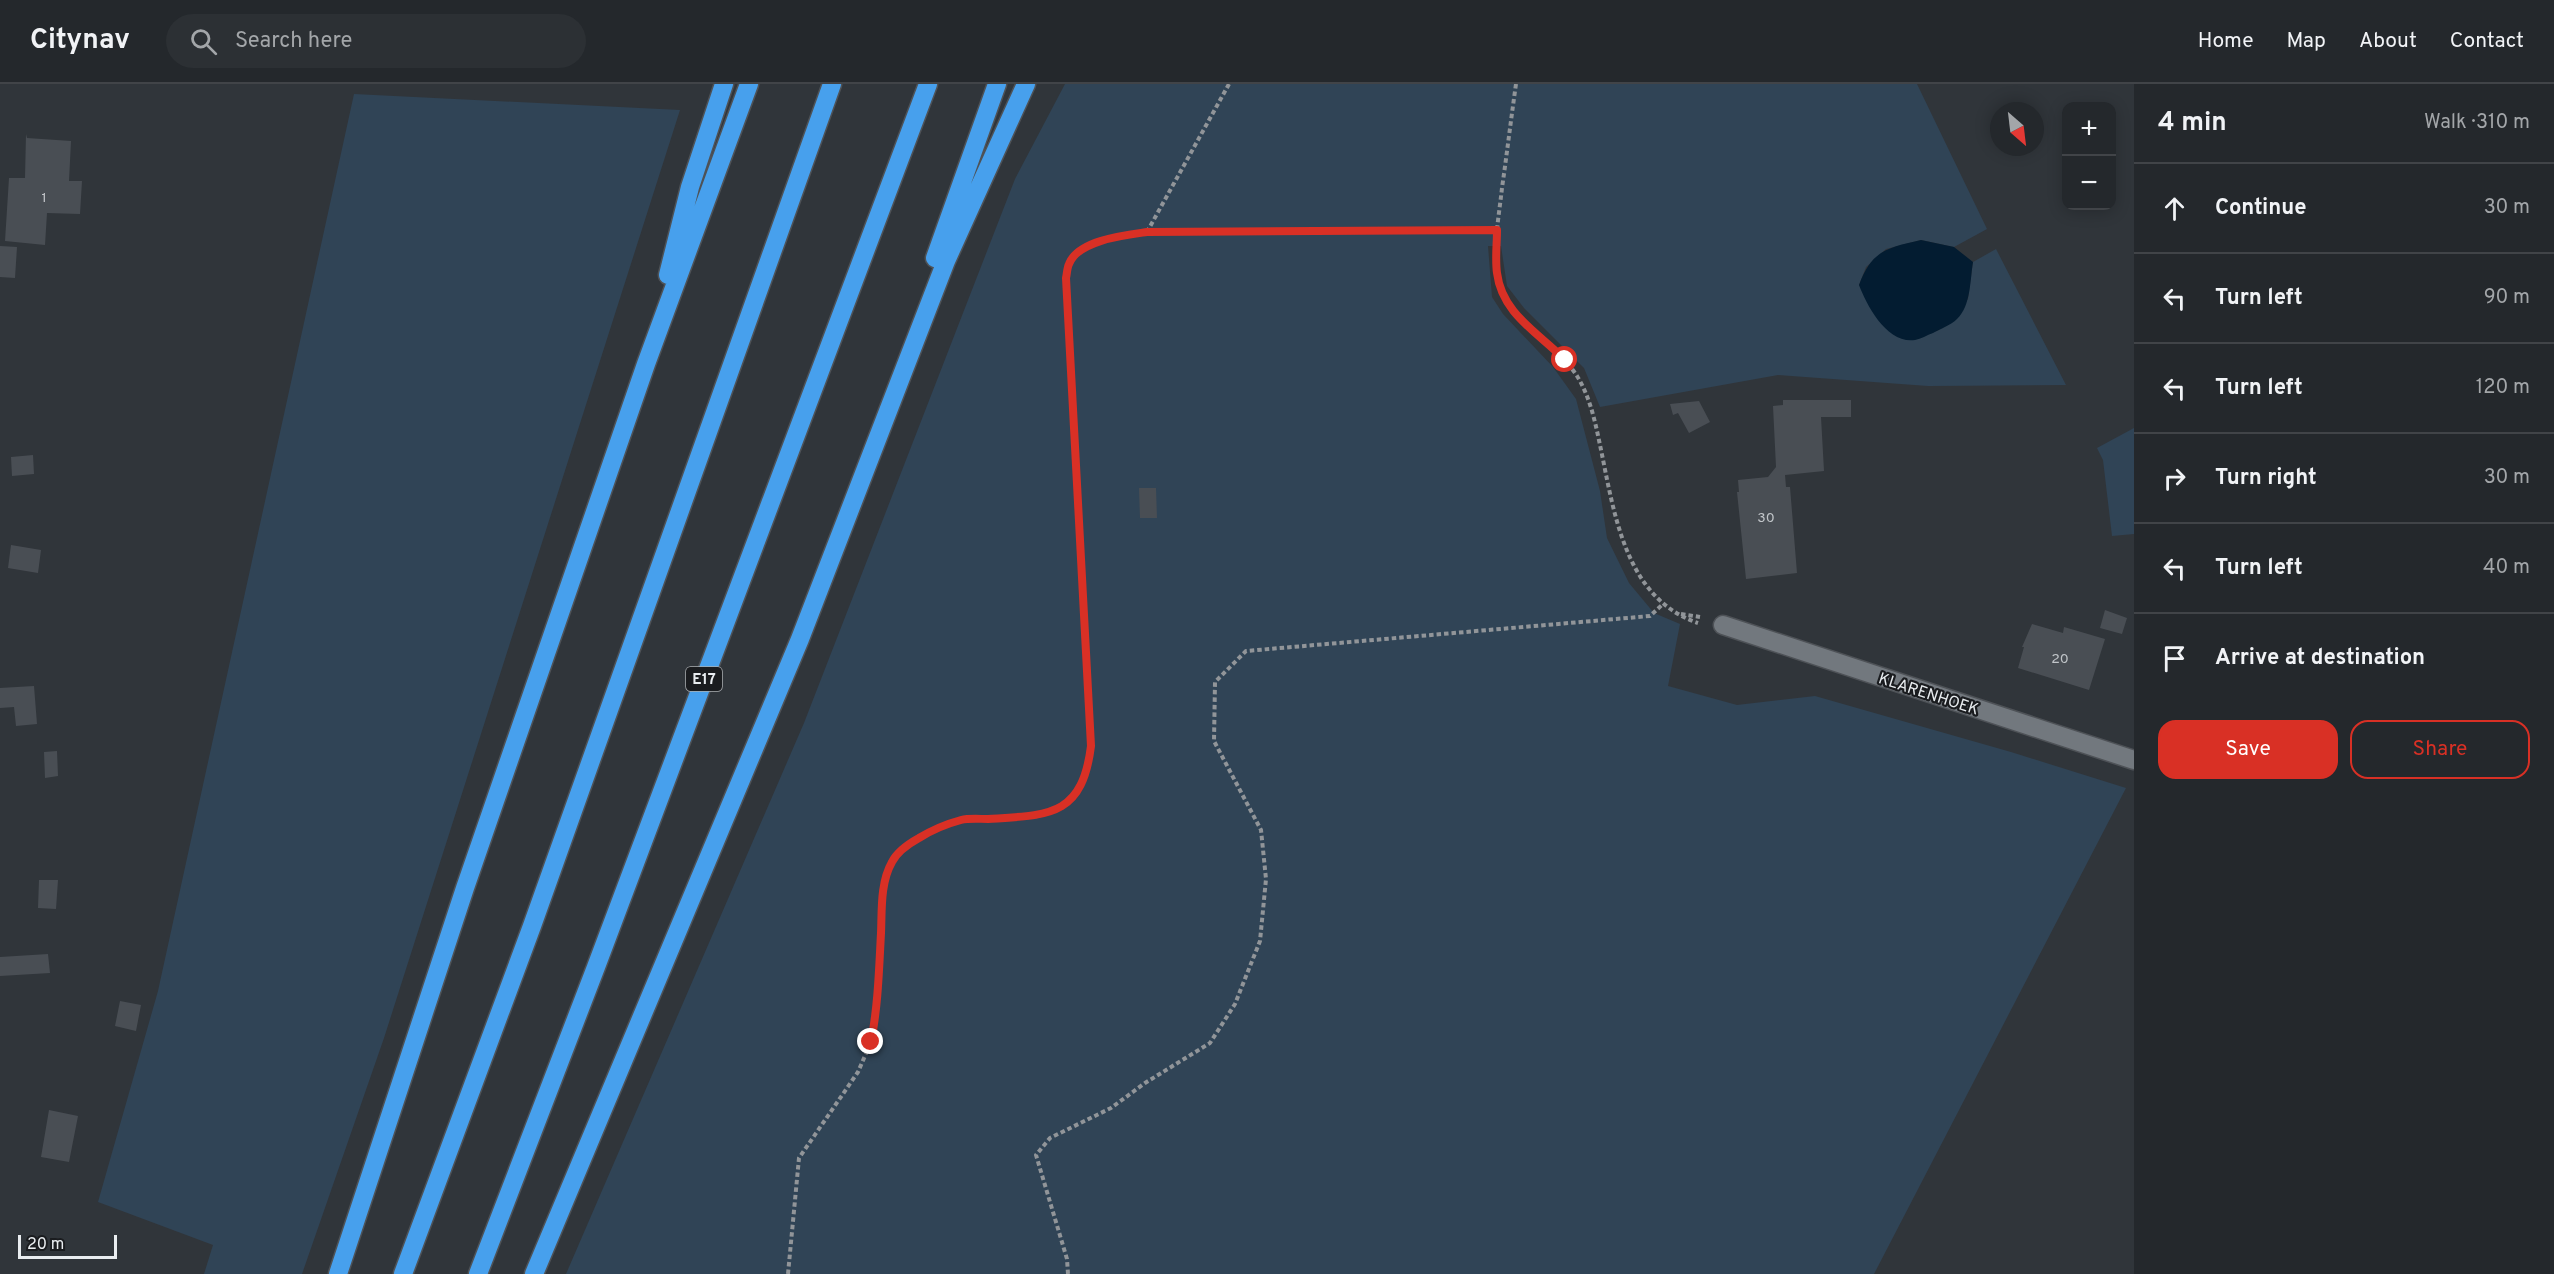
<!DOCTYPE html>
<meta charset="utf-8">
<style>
:root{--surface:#24282c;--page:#2c3034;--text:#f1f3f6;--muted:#a3a6a9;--line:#414448;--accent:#d93025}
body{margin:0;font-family:Overpass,sans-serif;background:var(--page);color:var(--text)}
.controls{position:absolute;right:18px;top:18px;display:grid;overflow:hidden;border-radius:12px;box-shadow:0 3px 15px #0003}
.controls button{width:54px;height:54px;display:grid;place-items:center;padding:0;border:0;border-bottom:2px solid var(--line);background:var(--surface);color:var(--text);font:30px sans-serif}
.compass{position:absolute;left:1990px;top:18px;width:54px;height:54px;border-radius:50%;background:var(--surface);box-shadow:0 3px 15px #0003;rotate:152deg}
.scale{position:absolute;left:18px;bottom:15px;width:99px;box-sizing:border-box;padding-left:6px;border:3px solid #e9edf0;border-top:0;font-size:16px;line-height:21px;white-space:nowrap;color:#e9edf0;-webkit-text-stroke:4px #1a1c1f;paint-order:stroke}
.stop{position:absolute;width:18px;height:18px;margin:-14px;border:4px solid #d93025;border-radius:50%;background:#fff}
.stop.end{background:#d93025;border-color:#fff;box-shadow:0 2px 6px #0008}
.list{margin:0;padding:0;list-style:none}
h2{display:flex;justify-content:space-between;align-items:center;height:78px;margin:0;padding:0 24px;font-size:26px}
h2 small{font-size:20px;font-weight:400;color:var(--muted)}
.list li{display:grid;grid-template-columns:39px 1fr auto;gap:18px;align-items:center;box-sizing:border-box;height:90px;padding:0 24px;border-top:2px solid var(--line)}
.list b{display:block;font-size:22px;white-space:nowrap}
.list em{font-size:20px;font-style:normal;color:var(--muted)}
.actions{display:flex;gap:12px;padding:18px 24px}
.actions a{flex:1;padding:14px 0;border:2px solid var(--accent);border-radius:18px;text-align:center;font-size:21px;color:var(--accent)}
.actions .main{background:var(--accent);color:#fff}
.icon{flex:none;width:33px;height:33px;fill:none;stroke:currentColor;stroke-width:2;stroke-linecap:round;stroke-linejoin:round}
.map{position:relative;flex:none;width:2134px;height:1190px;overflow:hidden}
header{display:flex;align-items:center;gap:36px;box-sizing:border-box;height:84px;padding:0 30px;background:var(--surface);border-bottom:2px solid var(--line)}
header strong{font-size:28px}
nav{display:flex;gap:33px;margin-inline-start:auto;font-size:21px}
.search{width:420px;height:54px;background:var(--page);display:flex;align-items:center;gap:15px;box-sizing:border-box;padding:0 21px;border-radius:33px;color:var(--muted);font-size:22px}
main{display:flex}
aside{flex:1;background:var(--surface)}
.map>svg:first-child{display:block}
.green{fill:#304456}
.water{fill:#031c31}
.building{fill:#494e54}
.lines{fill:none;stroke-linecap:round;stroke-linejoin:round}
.minor-casing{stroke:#4e5257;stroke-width:21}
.motorway-casing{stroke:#4e5257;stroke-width:21}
.path{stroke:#919599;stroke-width:4;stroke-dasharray:4.5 3;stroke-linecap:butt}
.minor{stroke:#72787e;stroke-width:18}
.motorway{stroke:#47a0ed;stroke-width:18}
.route{stroke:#d93025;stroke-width:8}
.labels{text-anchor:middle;stroke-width:4.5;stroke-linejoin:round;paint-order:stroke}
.number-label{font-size:14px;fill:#c1c5c9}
.shield{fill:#1a1c1f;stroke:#abaeb1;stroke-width:1.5}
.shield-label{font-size:15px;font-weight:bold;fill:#e9edf0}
.street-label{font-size:16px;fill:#e9edf0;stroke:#1a1c1f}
</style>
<header>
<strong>Citynav</strong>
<div class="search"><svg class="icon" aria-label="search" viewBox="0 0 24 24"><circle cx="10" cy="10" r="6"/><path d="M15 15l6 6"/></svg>Search here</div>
<nav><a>Home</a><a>Map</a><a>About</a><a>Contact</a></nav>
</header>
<main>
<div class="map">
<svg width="2134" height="1190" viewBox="0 0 2134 1190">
<rect width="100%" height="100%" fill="#30353a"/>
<!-- green -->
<path class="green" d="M1065 0H1917L1987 145 1954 163 1921 156 1886 165 1866 183 1859 201 1895 251 1914 256 1939 246 1968 215 1973 178 1996 165 2066 301 1928 302 1778 291 1600 323 1584 284 1524 224 1507 202 1501 162H1488L1492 213 1503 230 1553 283 1576 315 1600 407 1607 454 1629 499 1654 529 1680 540 1668 602 1737 621 1815 612 2011 668 2126 704 1874 1190H566L804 639 1015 95Z
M354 10 680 26 384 954 302 1190H204L213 1161 98 1118 158 907Z
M2134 344V450L2112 452 2103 376 2097 364Z"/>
<!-- water -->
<path class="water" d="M1921 156 1954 163 1973 178C1970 196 1971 222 1957 235 1951 241 1940 245 1933 249 1927 251 1921 255 1915 256 1887 260 1867 222 1859 201 1872 166 1887 164 1921 156Z"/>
<!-- building -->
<path class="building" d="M26 50 27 54 71 57 69 97H82L80 130 47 129 45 161 5 157 9 94H25Z
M0 162 17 163 15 194 0 193Z
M1783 316H1851V333H1821L1824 387 1785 391 1786 403H1790L1797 489 1746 495 1737 408H1739L1738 396 1768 393 1776 383 1773 322 1783 321Z
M1699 317 1710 338 1689 349 1678 329 1673 331 1670 320Z
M33 371 34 390 12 392 11 373Z
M1139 404H1156L1157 434H1140Z
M11 461 41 466 38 489 8 484Z
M2105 526 2127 534 2122 550 2100 544Z
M2032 540 2063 549 2064 543 2105 555 2089 606 2018 584 2024 563H2022Z
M34 602 37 640 16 642 14 623 0 624V604Z
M57 667 58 692 45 694 44 668Z
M39 796H58L56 825 38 824Z
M48 870 50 889 0 892V873Z
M120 917 141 921 136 947 115 942Z
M49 1026 78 1032 69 1078 41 1073Z"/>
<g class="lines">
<defs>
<path id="minor" d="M1723 541 2134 676"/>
<path id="motorway" d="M935 174 997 0
M668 191 690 103 724 0
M338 1190 465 804 646 280 749 0
M403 1190 532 842 832 0
M478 1190 596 883 928 0
M534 1190 800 555 946 177 1026 0"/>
</defs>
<!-- minor casing -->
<use href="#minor" class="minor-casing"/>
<!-- motorway casing -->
<use href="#motorway" class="motorway-casing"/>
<!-- path -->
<path class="path" d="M1229 0 1147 148 1497 146
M1516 0C1511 35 1507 69 1502 104 1499 132 1493 162 1497 190 1505 238 1553 255 1577 292 1590 313 1595 337 1600 361 1614 427 1624 514 1698 539
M1681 530 1700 533
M788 1190 799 1074 858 988 871 958 876 930 884 804 892 777 910 759 934 745 962 736 1038 732 1065 721 1078 708 1089 678 1091 662 1067 194C1067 190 1067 184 1068 180 1078 156 1126 151 1147 148
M1068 1190 1067 1175 1036 1071 1050 1054 1111 1024 1145 999 1210 959 1235 920 1260 857 1266 795 1261 746 1214 657 1215 598 1246 567 1650 532 1663 520"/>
<!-- minor -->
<use href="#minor" class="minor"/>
<!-- motorway -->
<use href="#motorway" class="motorway"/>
</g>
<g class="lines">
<!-- route -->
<path class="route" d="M871 958C878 922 879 886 881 849 882 827 880 799 892 778 897 768 910 759 919 754 932 746 946 740 961 736 969 734 979 735 988 735 1049 731 1082 733 1091 662L1066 194C1067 190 1067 184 1069 180 1078 156 1126 151 1147 148L1497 146C1497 160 1495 175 1497 189 1502 230 1539 249 1565 276"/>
</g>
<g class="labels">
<!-- number labels -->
<g class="number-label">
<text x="44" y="118">1</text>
<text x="1766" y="438">30</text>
<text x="2060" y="579">20</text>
</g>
<!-- shield labels -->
<rect class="shield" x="686" y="583" width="36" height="24" rx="4.5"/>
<g class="shield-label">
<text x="704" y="600">E17</text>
</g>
<!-- street labels -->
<g class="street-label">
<text transform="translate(1929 609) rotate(18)" y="6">KLARENHOEK</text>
</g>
</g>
</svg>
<div class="controls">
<button>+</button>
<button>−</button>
</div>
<svg class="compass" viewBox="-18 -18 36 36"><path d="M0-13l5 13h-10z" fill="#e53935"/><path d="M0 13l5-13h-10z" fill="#a3a6a9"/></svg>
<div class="scale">20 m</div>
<div class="stop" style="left:1565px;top:276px"></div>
<div class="stop end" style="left:871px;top:958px"></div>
</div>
<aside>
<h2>4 min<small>Walk · 310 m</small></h2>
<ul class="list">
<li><svg class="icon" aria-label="ahead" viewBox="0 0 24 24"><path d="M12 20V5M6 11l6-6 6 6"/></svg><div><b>Continue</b></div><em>30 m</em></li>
<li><svg class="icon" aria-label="left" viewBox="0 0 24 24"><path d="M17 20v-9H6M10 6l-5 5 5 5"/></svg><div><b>Turn left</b></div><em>90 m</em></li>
<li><svg class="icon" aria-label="left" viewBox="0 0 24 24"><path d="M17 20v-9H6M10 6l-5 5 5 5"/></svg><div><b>Turn left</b></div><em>120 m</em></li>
<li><svg class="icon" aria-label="right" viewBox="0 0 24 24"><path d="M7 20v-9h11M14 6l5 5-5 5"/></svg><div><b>Turn right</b></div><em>30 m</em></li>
<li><svg class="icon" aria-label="left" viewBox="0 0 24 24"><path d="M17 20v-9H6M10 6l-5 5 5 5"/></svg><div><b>Turn left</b></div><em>40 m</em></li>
<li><svg class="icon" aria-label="arrive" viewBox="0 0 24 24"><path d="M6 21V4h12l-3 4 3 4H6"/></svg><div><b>Arrive at destination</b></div></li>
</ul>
<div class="actions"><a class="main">Save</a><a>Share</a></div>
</aside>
</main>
